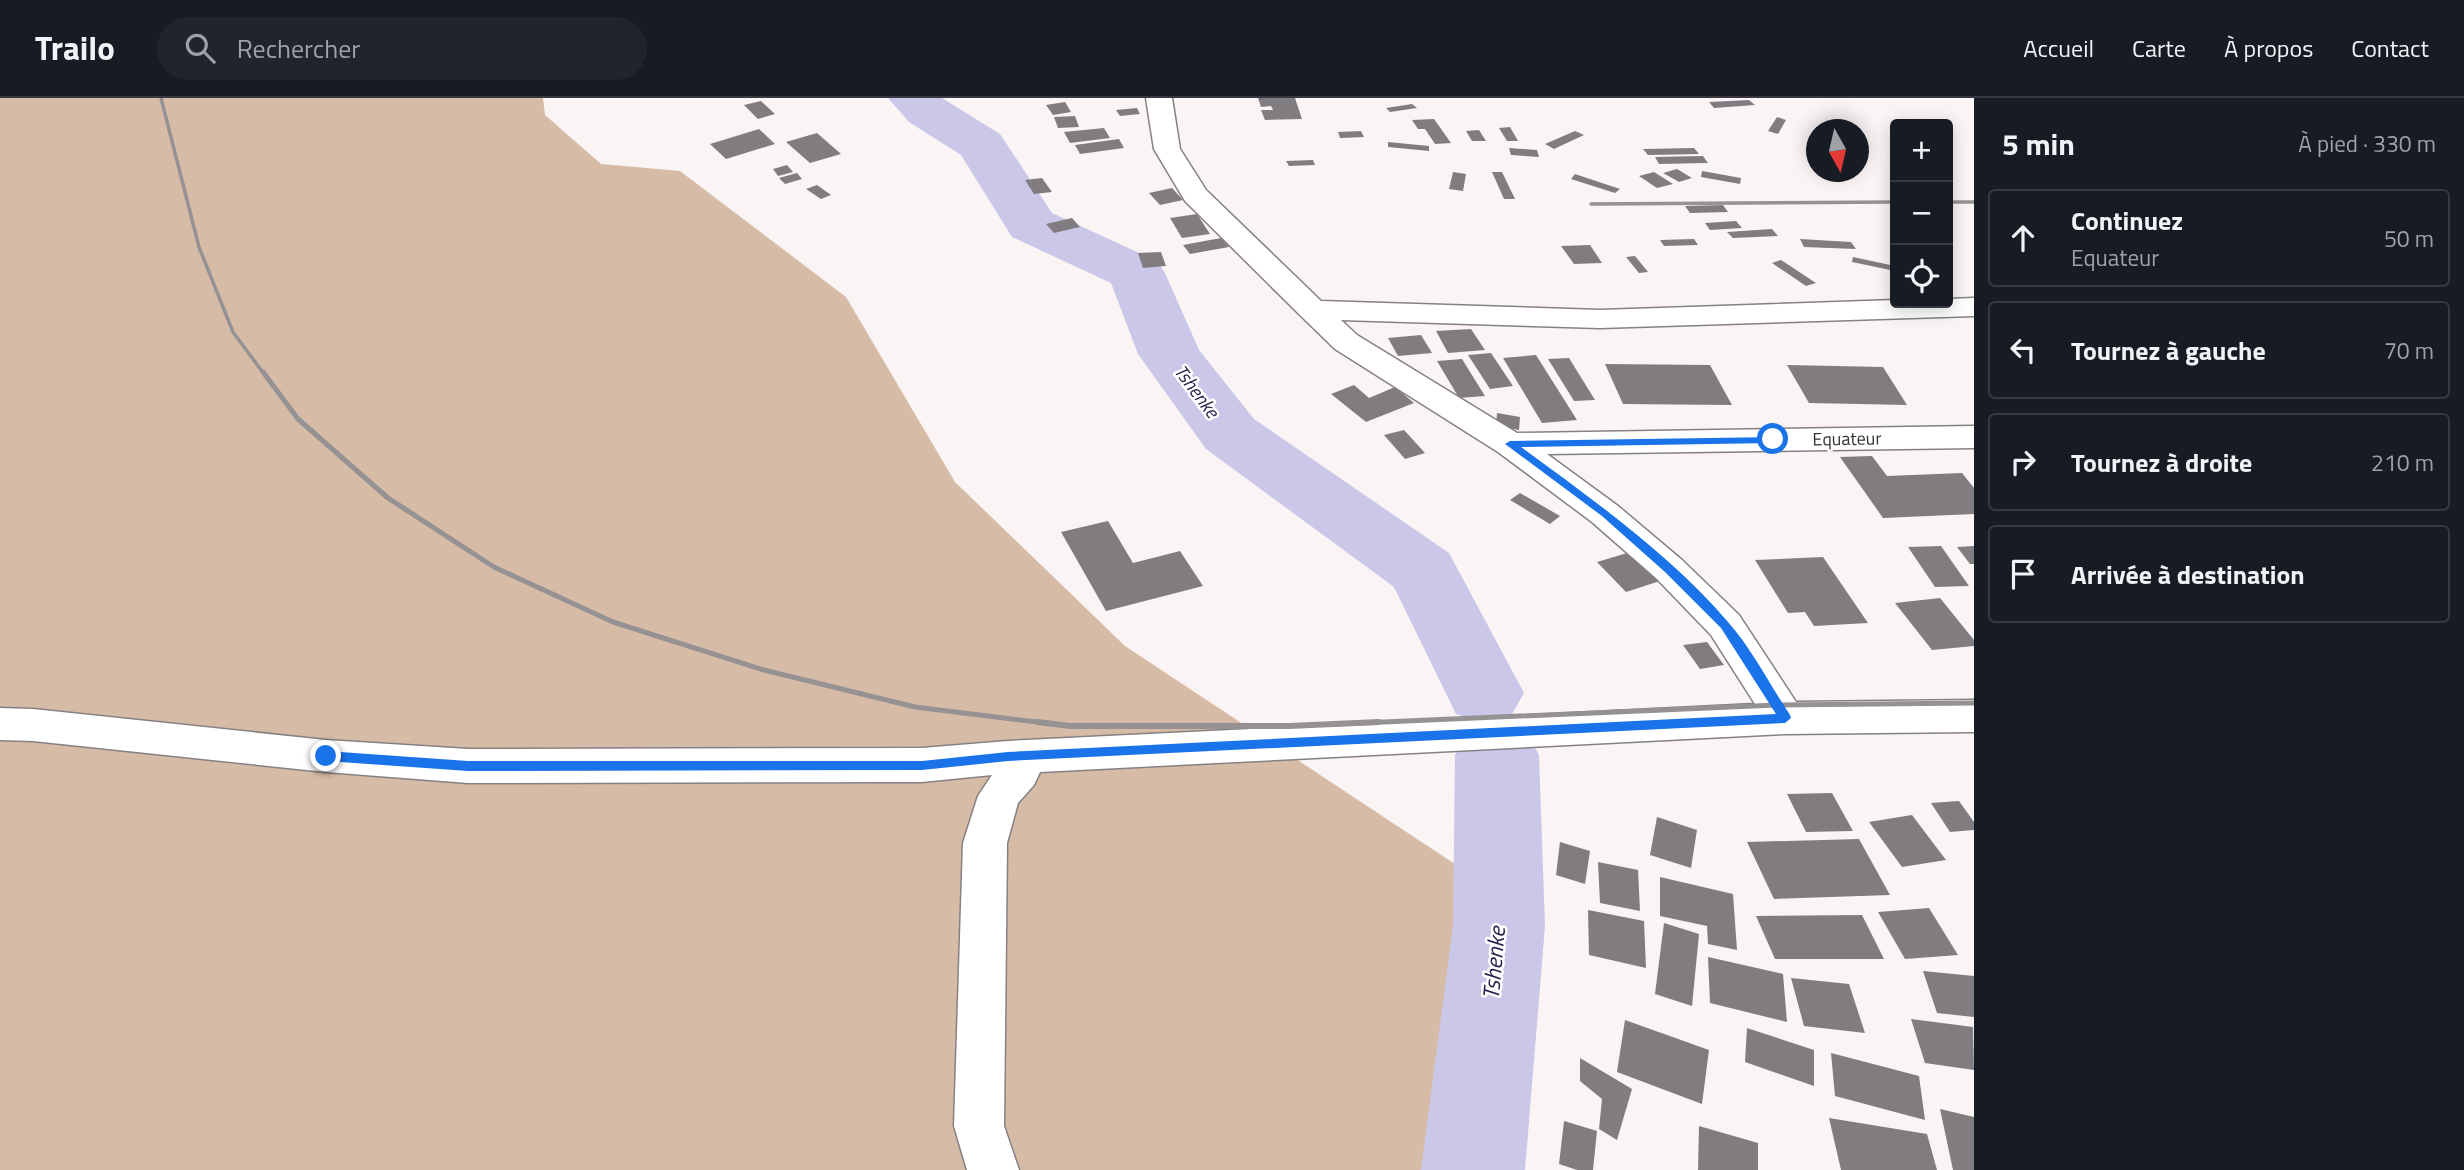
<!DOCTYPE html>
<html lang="fr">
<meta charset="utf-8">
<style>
:root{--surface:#171b24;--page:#20242c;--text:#f1f3f6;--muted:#9ea1a6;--line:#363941}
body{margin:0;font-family:"Titillium Web",sans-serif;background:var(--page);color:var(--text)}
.controls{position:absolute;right:21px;top:21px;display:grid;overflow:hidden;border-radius:7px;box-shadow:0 4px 18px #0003}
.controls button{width:63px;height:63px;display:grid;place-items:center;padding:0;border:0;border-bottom:2px solid var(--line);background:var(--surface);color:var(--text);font:35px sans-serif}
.compass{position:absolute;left:1806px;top:21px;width:63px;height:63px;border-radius:50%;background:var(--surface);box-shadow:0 4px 18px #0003;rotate:172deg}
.stop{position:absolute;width:21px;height:21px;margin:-16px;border:5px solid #1a73e8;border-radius:50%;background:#fff}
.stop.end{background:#1a73e8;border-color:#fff;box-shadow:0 2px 7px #0008}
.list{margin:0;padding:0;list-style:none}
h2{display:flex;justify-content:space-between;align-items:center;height:91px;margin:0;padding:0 28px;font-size:30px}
h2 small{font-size:23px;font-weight:400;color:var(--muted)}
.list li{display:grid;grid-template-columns:46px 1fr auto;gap:21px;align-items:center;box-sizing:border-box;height:98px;margin:0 14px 14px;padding:0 14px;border:2px solid var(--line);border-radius:7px}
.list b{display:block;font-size:26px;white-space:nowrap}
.list p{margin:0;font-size:23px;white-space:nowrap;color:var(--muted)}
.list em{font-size:23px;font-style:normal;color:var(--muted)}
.icon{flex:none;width:38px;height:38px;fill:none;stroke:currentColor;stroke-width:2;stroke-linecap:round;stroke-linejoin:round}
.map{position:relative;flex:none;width:1974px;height:1072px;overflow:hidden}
header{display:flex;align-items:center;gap:42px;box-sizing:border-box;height:98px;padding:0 35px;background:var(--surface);border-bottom:2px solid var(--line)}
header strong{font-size:33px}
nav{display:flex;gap:38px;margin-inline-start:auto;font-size:24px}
.search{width:490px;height:63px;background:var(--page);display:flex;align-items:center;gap:18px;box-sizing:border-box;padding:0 24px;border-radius:38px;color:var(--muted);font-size:26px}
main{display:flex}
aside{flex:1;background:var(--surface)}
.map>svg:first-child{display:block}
.green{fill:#d6bca6}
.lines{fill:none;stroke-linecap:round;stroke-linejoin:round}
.river{fill:#cac7e8;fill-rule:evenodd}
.building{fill:#807c80}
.street-casing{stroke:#868082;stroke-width:3}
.street{fill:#fff;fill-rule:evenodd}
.rail-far2{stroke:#969293;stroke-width:3.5}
.rail-far1{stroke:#969293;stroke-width:5}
.rail{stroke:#969293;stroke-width:6}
.route{fill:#1a73e8}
.labels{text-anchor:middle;stroke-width:5;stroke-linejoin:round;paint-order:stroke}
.street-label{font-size:18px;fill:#333031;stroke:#fff}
.water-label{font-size:19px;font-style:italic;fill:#2a214c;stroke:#fff}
.near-water-label{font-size:23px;font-style:italic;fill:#2a214c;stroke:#fff}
</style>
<header>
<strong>Trailo</strong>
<div class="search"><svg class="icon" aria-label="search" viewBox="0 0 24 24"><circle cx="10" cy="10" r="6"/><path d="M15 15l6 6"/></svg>Rechercher</div>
<nav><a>Accueil</a><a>Carte</a><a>À propos</a><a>Contact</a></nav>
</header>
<main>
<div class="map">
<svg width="1974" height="1072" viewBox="0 0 1974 1072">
<rect width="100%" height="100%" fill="#faf4f5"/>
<!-- green -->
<path class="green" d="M0 0H543L545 17 601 66 680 73 846 199 955 384 1125 548 1473 778 1443 1072H0Z"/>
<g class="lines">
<!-- river -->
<path class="river" d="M888 0H942L1000 36 1052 115 1157 163 1165 175 1199 252 1254 321 1449 455 1524 595 1512 616 1484 625 1456 616 1394 489 1206 351 1138 256 1111 185 1012 139 961 57 909 24Z
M1497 624 1526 634 1539 657 1545 828 1525 1072H1421L1453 828 1455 657 1468 634Z"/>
</g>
<!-- building -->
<path class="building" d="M1258 0H1295L1302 21 1265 22 1261 12H1273L1271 8 1261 9Z
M1749 2 1755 7 1714 10 1709 4Z
M761 3 775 16 758 21 744 7Z
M1065 4 1071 14 1053 17 1046 7Z
M1412 6 1417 10 1390 14 1386 10Z
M1137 10 1140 16 1120 18 1116 12Z
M1075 18 1079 29 1058 30 1054 19Z
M1777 19 1786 22 1778 36 1768 33Z
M1434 21 1451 45 1435 46 1425 31H1418L1412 22Z
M1510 29 1518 43H1507L1499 30Z
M1104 30 1110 40 1070 45 1064 34Z
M759 31 775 46 726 61 710 46Z
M1479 32 1486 43H1472L1466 33Z
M1361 33 1364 39 1340 40 1338 34Z
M1575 33 1584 37 1554 51 1545 46Z
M817 35 841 56 810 65 786 44Z
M1119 41 1124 50 1080 56 1075 47Z
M1388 44 1429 48V53L1388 49Z
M1509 50 1537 52 1539 59 1511 57Z
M1694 50 1699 56 1648 57 1643 51Z
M1703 58 1708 65 1659 66 1655 59Z
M1313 62 1315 67 1289 68 1286 63Z
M787 67 793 74 778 78 773 71Z
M1677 71 1692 80 1679 84 1663 75Z
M1702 73 1741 80 1740 86 1701 79Z
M1453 74 1466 76 1463 93 1449 91Z
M1492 74H1502L1515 101H1504Z
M1654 74 1673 86 1657 90 1639 78Z
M797 75 802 81 785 86 779 80Z
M1575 76 1620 91 1615 95 1571 81Z
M1042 80 1052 94 1034 96 1025 82Z
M817 87 831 97 821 101 806 91Z
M1172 90 1183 102 1160 107 1149 95Z
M1723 107 1728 114 1690 115 1685 108Z
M1197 116 1210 136 1182 140 1170 120Z
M1072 120 1080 129 1054 135 1046 126Z
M1736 123 1742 130 1710 132 1705 125Z
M1772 131 1778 138 1733 140 1727 134Z
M1221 140 1229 149 1190 156 1183 147Z
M1694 141 1698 147 1664 148 1660 142Z
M1800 141 1851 144 1856 151 1804 149Z
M1590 147 1602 165 1574 166 1561 148Z
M1161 154 1166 168 1143 170 1138 155Z
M1635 158 1648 174 1639 175 1626 159Z
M1853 159 1895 168V173L1852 164Z
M1781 162 1816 185 1806 188 1772 165Z
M1471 231 1485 252 1448 255 1436 233Z
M1421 237 1432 255 1398 258 1388 240Z
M1491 255 1513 288 1490 291 1468 257Z
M1536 257 1577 322 1542 325 1503 260Z
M1569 260 1595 302 1574 303 1548 261Z
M1462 261 1485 298 1459 300 1437 263Z
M1605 266 1710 267 1732 307 1623 306Z
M1787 267 1883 269 1907 307 1809 305Z
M1354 287 1369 300 1395 289 1414 305 1366 324 1331 296Z
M1497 315 1520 319 1519 332 1496 328Z
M1404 332 1425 355 1405 361 1384 337Z
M1872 358 1887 378 1962 375 1974 390V416L1883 420 1840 359Z
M1520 395 1560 418 1550 426 1510 402Z
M1108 423 1133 465 1180 453 1203 488 1106 513 1061 434Z
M1941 448 1969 488 1935 489 1908 449Z
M1974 448V466H1970L1957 449Z
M1634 453 1663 482 1626 494 1597 464Z
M1823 459 1868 525 1814 528 1805 514 1788 515 1755 462Z
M1940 500 1974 542V548L1932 552 1895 505Z
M1707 544 1724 567 1700 571 1683 547Z
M1832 695 1853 733 1806 734 1787 696Z
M1959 703 1974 724V732L1950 734 1931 705Z
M1912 717 1946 762 1902 769 1869 724Z
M1657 719 1697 732 1691 770 1650 757Z
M1859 741 1890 797 1774 801 1747 744Z
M1560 744 1590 753 1585 786 1556 777Z
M1598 764 1638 772 1640 813 1600 805Z
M1660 779 1733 796 1737 852 1708 846 1707 828 1660 818Z
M1929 810 1958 857 1905 861 1878 814Z
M1588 812 1644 823 1646 870 1589 857Z
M1862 817 1884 861H1775L1756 818Z
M1664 825 1699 836 1692 908 1655 896Z
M1708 859 1783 876 1787 924 1710 905Z
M1923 873 1974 878V919L1937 915Z
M1791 880 1849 886 1865 935 1804 928Z
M1911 921 1973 929 1974 972 1925 965Z
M1625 922 1709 952 1702 1006 1617 974Z
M1747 930 1814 952V988L1745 964Z
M1831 955 1919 978 1925 1022 1835 998Z
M1580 960 1632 991 1617 1042 1599 1031 1602 1001 1580 983Z
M1940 1011 1974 1019V1072H1953Z
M1829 1020 1927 1036 1937 1072H1841Z
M1564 1023 1597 1033 1593 1072H1577L1559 1066Z
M1699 1028 1758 1045V1072H1698Z"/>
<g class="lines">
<defs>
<path id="street" d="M1146 0H1172L1180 51 1206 92 1321 203 1600 212 1895 202V205H1948V201L1974 200V218L1600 230 1341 222 1357 237 1517 335 1974 328V350L1547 356 1618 408 1682 462 1739 517 1796 604 1974 602V634L1785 636 1040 674 1034 687 1018 705 1007 745 1004 1028 1019 1072H967L954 1028 963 745 978 698 992 677 922 684 468 685 326 674 33 643 0 642V610L33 611 326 642 468 651 922 650 1008 643 1755 606 1711 537 1656 480 1592 424 1498 354 1335 251 1301 218 1185 103 1154 51Z"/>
</defs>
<!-- street casing -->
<use href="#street" class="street-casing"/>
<!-- street -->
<use href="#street" class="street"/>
<!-- rail-far2 -->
<path class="rail-far2" d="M161 0 199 149 233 234 264 276
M1948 104H1974
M1591 106 1895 104"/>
<!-- rail-far1 -->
<path class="rail-far1" d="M263 274 298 321 388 400 494 469 613 524 764 572 915 609 1053 626
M1338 626 1777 607 1974 605"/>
<!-- rail -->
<path class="rail" d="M1038 624 1070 628H1289L1379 624"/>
</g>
<!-- route -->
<path class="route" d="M1777 339 1778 341 1773 345 1521 349C1592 401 1671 457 1728 524 1752 551 1770 587 1790 617L1791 620 1785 625 1008 663 922 672 468 673 326 663 320 658 326 653 468 663H922L1008 654 1776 616 1721 530 1665 474 1602 418 1505 346 1510 343Z"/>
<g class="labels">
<!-- street labels -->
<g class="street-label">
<text transform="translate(1847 341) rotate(-1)" y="6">Equateur</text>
</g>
<!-- water labels -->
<g class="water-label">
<text transform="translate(1197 293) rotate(53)" y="7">Tshenke</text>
</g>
<!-- near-water labels -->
<g class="near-water-label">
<text transform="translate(1494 865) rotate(-85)" y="8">Tshenke</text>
</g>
</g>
</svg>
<div class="controls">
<button>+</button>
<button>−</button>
<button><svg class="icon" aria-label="locate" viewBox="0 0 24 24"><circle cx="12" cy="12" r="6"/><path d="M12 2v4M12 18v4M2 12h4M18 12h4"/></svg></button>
</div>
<svg class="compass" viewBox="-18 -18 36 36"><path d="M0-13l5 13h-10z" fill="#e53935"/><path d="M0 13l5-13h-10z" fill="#9ea1a6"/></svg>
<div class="stop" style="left:1773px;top:341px"></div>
<div class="stop end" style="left:326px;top:658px"></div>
</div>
<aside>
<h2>5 min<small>À pied · 330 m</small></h2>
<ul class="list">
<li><svg class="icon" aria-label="ahead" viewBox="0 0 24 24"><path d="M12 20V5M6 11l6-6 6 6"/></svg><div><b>Continuez</b><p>Equateur</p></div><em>50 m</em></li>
<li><svg class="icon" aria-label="left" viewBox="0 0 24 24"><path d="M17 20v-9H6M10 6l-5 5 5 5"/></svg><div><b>Tournez à gauche</b></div><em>70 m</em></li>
<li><svg class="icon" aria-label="right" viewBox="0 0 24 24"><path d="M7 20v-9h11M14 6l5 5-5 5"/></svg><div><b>Tournez à droite</b></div><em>210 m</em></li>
<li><svg class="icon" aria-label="arrive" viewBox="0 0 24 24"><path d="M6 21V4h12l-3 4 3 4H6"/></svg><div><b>Arrivée à destination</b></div></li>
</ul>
</aside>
</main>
